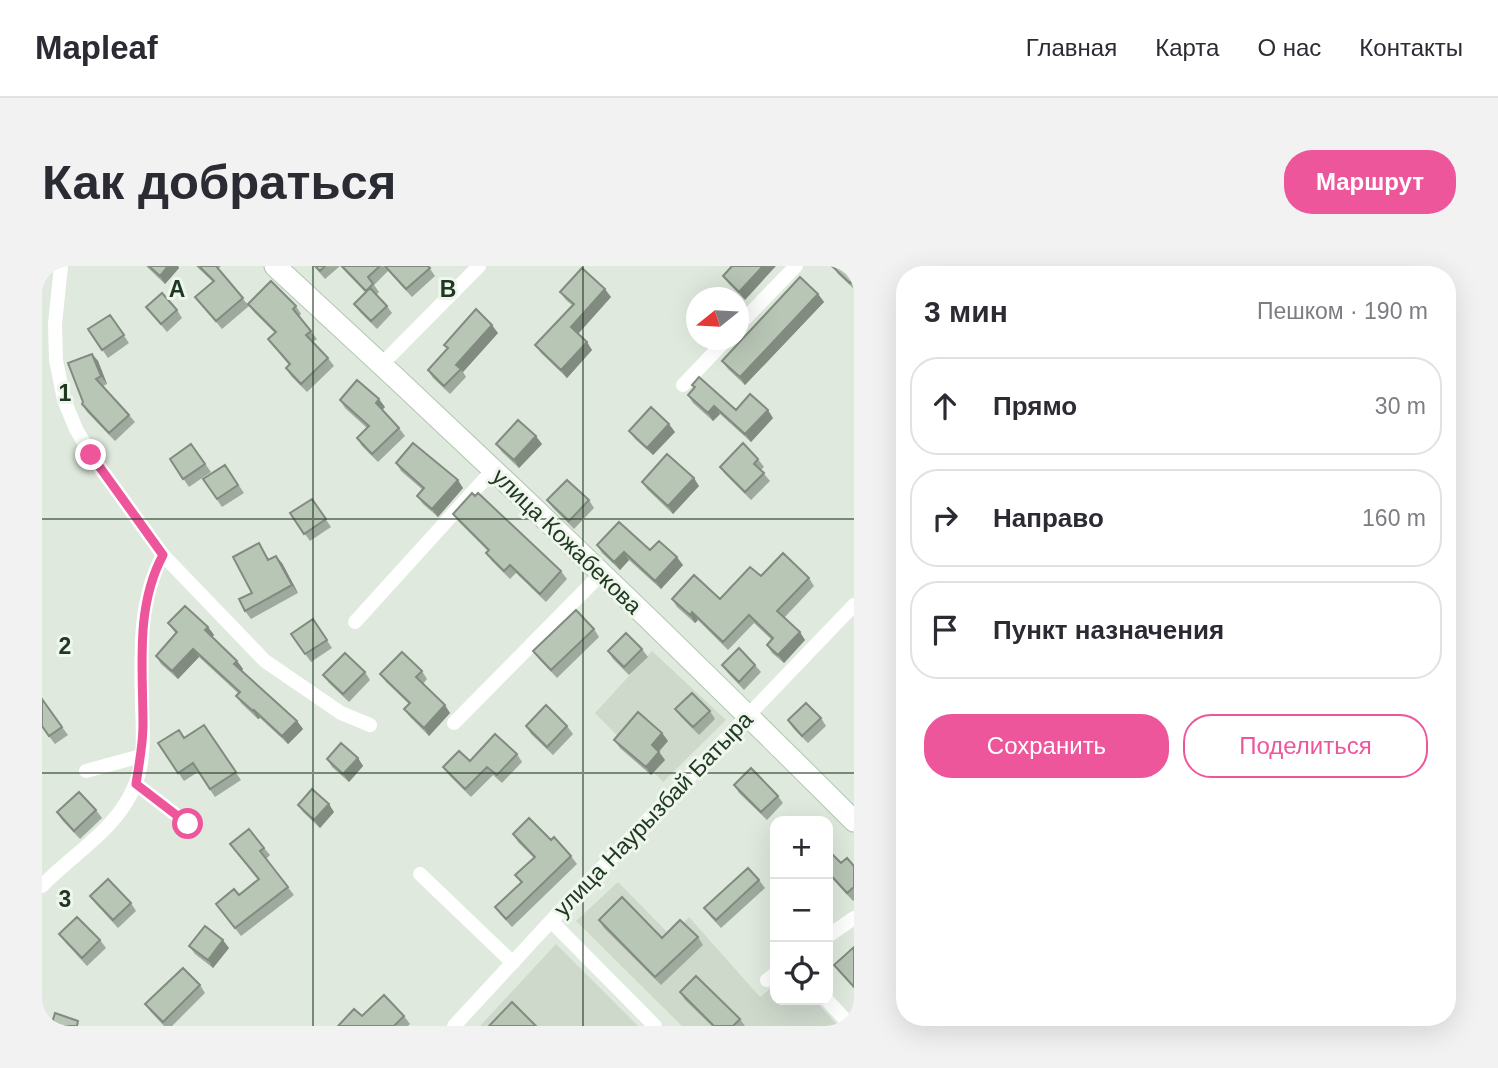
<!DOCTYPE html>
<html lang="ru">
<meta charset="utf-8">
<style>
:root{--surface:#fff;--page:#f2f2f3;--text:#2b2b33;--muted:#7c7c81;--line:#e1e1e2;--accent:#ee569c}
body{margin:0;font-family:Arial,sans-serif;background:var(--page);color:var(--text)}
.controls{position:absolute;right:21px;bottom:21px;display:grid;overflow:hidden;border-radius:14px;box-shadow:0 7px 28px #0002}
.controls button{width:63px;height:63px;display:grid;place-items:center;padding:0;border:0;border-bottom:2px solid var(--line);background:var(--surface);color:var(--text);font:35px sans-serif}
.compass{position:absolute;left:644px;top:21px;width:63px;height:63px;border-radius:50%;background:var(--surface);box-shadow:0 7px 28px #0002;rotate:252deg}
.stop{position:absolute;width:21px;height:21px;margin:-16px;border:5px solid #ee569c;border-radius:50%;background:#fff}
.stop.end{background:#ee569c;border-color:#fff;box-shadow:0 2px 7px #0008}
.list{margin:0;padding:0;list-style:none}
h2{display:flex;justify-content:space-between;align-items:center;height:91px;margin:0;padding:0 28px;font-size:30px}
h2 small{font-size:23px;font-weight:400;color:var(--muted)}
.list li{display:grid;grid-template-columns:46px 1fr auto;gap:21px;align-items:center;box-sizing:border-box;height:98px;margin:0 14px 14px;padding:0 14px;border:2px solid var(--line);border-radius:28px}
.list b{display:block;font-size:26px;white-space:nowrap}
.list em{font-size:23px;font-style:normal;color:var(--muted)}
.actions{display:flex;gap:14px;padding:21px 28px}
.actions a{flex:1;padding:16px 0;border:2px solid var(--accent);border-radius:28px;text-align:center;font-size:24px;color:var(--accent)}
.actions .main{background:var(--accent);color:#fff}
.icon{flex:none;width:38px;height:38px;fill:none;stroke:currentColor;stroke-width:2;stroke-linecap:round;stroke-linejoin:round}
.map{position:relative;flex:none;width:812px;height:760px;overflow:hidden;border-radius:28px}
header{display:flex;align-items:center;gap:42px;box-sizing:border-box;height:98px;padding:0 35px;background:var(--surface);border-bottom:2px solid var(--line)}
header strong{font-size:33px}
nav{display:flex;gap:38px;margin-inline-start:auto;font-size:24px}
.intro{display:flex;align-items:center;justify-content:space-between;box-sizing:border-box;height:168px;padding:0 42px}
h1{margin:0;font-size:49px}
.button{padding:18px 32px;border-radius:28px;background:var(--accent);color:#fff;font-size:24px;font-weight:700}
main{display:flex;gap:42px;padding:0 42px}
aside{flex:1;background:var(--surface);border-radius:28px;box-shadow:0 7px 28px #0002}
.map>svg:first-child{display:block}
.built{fill:#ced8cb}
.lines{fill:none;stroke-linecap:round;stroke-linejoin:round}
.secondary-casing{stroke:#b2c8b1;stroke-width:23}
.minor{stroke:#fff;stroke-width:14}
.secondary{stroke:#fff;stroke-width:21}
.wall{fill:#9eaa9d}
.shaded-wall{fill:#818b7f}
.building{fill:#b8c6b6;stroke:#818b7f;stroke-width:2}
.route{stroke:#ee569c;stroke-width:9}
.grid{fill:none;stroke:#1f3820;stroke-width:2;stroke-opacity:0.55}
.labels{text-anchor:middle;stroke-width:6;stroke-linejoin:round;paint-order:stroke}
.street-label{font-size:23px;fill:#1f3820;stroke:#eff6ed}
.grid-label{font-size:23px;text-anchor:middle;font-weight:bold;fill:#1f3820;stroke:#eff6ed;stroke-width:6;stroke-linejoin:round;paint-order:stroke}
</style>
<header>
<strong>Mapleaf</strong>
<nav><a>Главная</a><a>Карта</a><a>О нас</a><a>Контакты</a></nav>
</header>
<div class="intro"><h1>Как добраться</h1><a class="button">Маршрут</a></div>
<main>
<div class="map">
<svg width="812" height="760" viewBox="0 0 812 760">
<rect width="100%" height="100%" fill="#dfe9dd"/>
<!-- built -->
<path class="built" d="M610 385 684 454 621 516 553 447Z
M576 616 628 669 647 651 718 731 733 719V734H773L796 760H640L534 655Z
M514 678 596 760H438Z"/>
<g class="lines">
<defs>
<path id="secondary" d="M233 0C430 181 623 366 812 555"/>
</defs>
<!-- secondary casing -->
<use href="#secondary" class="secondary-casing"/>
<!-- minor -->
<path class="minor" d="M19 0 13 58 14 94 22 134 34 163 49 189 121 289 223 395 299 447 328 459
M696 60 754 0
M340 98 437 0
M641 119 684 74
M313 356 451 204
M412 457 559 308
M44 505 99 490
M94 518 146 558
M378 608 471 697
M0 620C31 587 75 564 93 519 103 495 101 465 100 440 99 389 96 335 121 289
M509 655 613 760
M786 670 812 652
M725 714 733 708
M785 734 809 760
M412 760 509 655 812 339"/>
<!-- secondary -->
<use href="#secondary" class="secondary"/>
</g>
<!-- wall -->
<path class="wall" d="M104 0H136L137 2 123 18Z
M154 0H179L176 3 207 40 180 63 153 31 171 16Z
M272 0H298L283 13Z
M298 0H386L393 10 370 31 346 5 332 19 337 26 334 29 345 40 350 47 335 63 318 46 312 38 323 26Z
M690 0 703 34 687 18 681 10Z
M791 0H812V23L796 8Z
M518 26 569 31 536 68 550 84 525 112 499 87 493 79 530 39 524 34Z
M776 28 782 36 703 119 686 103 680 95Z
M206 38 254 40 259 48 257 50 275 73 271 76 286 92 292 100 265 126 249 110 244 102 247 99 226 73 233 67 212 46Z
M104 41 135 44 140 52 125 66Z
M68 49 87 77 66 92 46 63Z
M456 67 421 106 424 111 408 128 391 112 386 104 406 83 402 79Z
M50 88 56 95 65 118 61 120 87 149 93 156 73 175 45 146 40 138 41 136Z
M650 119 694 144 731 152 709 176 678 148 671 155 651 137 646 129 652 122Z
M298 134 343 141 340 144 357 162 363 170 336 196 320 180 315 172 325 162 303 142Z
M587 165 633 166 611 189 593 173Z
M149 178 169 206 147 221 128 193Z
M454 178H500L477 202 460 186Z
M716 193 722 201 719 204 728 215 709 234 683 208 678 201Z
M354 197 421 222 396 251 381 238 375 230 381 224 359 205Z
M183 199 202 227 180 241 161 213Z
M600 216 657 220 631 248 605 223Z
M433 230 519 305 525 313 504 336 474 307 468 313 450 295 444 287 446 285 417 256 411 248Z
M270 233 289 261 268 275 248 247Z
M505 234H547L552 242 532 263 511 242Z
M217 277 227 294 240 297 256 327 209 353 203 345 210 327Z
M555 279 608 284 641 299 619 323 587 294 578 304 560 287Z
M719 310 767 312 772 320 742 352 763 374 742 397 730 387 725 379 730 374 712 357 686 384 656 354 653 357 635 341 630 333H678Z
M271 353 290 382 269 396 249 368Z
M126 357 166 361 172 369 170 371 195 395 201 403 199 405 255 455 261 463 246 478 218 452 216 453 200 438 194 430 196 427 157 391 136 413 119 398 114 390 134 368Z
M552 363 557 371 515 412 497 393 491 385Z
M600 383 606 391 587 409 571 393 566 385Z
M680 399H713L719 406 702 424 686 407Z
M380 405 385 413 381 418 408 447 387 470 368 451 362 443 367 438 344 416 338 408Z
M323 406 328 414 307 436 287 417 281 409Z
M633 443 668 445 673 453 657 469 639 451Z
M779 452 784 460 766 477 751 462 746 454Z
M162 459 199 514 173 531 156 506 142 515 116 477 142 472Z
M484 460H525L531 468 511 489 489 468Z
M0 461H20L26 469 13 478Z
M620 467 626 475 617 486 623 494 609 509 578 482 572 474Z
M475 488 480 496 460 517 451 509 429 531 407 509 401 501 428 495Z
M316 492 321 500 307 516 290 501 285 493Z
M692 519 736 530 741 537 725 554 697 527Z
M256 539 292 546 278 562 261 546Z
M54 544 60 552 38 573 20 554 15 546Z
M471 568 509 574 529 590 535 598 470 661 459 649 453 641 479 617 473 609 492 592 476 576Z
M188 578 222 582 228 589 224 593 252 629 199 670 174 638 197 629 216 614Z
M786 584 799 597 812 600V634L811 635 786 608Z
M717 614 723 622 679 662 668 650 662 642Z
M48 630 89 637 94 645 76 662 54 638Z
M557 654 620 672 656 671 661 679 619 719 562 662Z
M17 668 58 674 64 682 45 700 23 676Z
M147 680 187 682 171 702 153 688Z
M158 719 163 727 130 760H122L109 746 103 738Z
M638 726 698 753 703 760H670L643 734Z
M320 750H362L368 758 366 760H296Z"/>
<!-- shaded-wall -->
<path class="shaded-wall" d="M126 0H136L137 2 123 18 118 10Z
M721 0H734L703 34 697 26Z
M563 23 569 31 535 69 529 61Z
M776 28 782 36 703 119 698 111Z
M450 59 456 67 421 106 414 99Z
M545 76 550 84 525 112 519 104Z
M50 88 56 95 65 118 59 110Z
M337 133 343 141 339 145 334 137Z
M672 140 678 148 671 155 666 147Z
M726 144 731 152 709 176 703 168Z
M627 158 633 166 611 189 605 182Z
M494 170 500 178 477 202 472 194Z
M652 212 657 220 631 248 626 240Z
M416 214 421 222 396 251 390 243Z
M582 286 587 294 578 304 572 296Z
M234 290 240 297 256 327 250 319Z
M635 291 641 299 619 323 613 315Z
M650 346 656 354 653 357 648 349Z
M166 361 172 369 169 372 163 364Z
M758 366 763 374 742 397 736 389Z
M151 383 157 391 136 413 130 405Z
M195 395 201 403 198 406 192 398Z
M403 439 408 447 387 470 382 462Z
M212 444 218 452 216 453 211 445Z
M255 455 261 463 246 478 240 470Z
M620 467 626 475 615 487 610 479Z
M617 486 623 494 609 509 604 501Z
M316 492 321 500 307 516 301 508Z
M287 538 292 546 278 562 272 554Z
M181 674 187 682 171 702 166 694Z"/>
<!-- building -->
<path class="building" d="M107 0H126L118 10Z
M157 0H174L201 32 174 55 153 31 172 15Z
M273 0H283L278 5Z
M300 0H338L326 11 331 18 324 25Z
M343 0H386L388 2 364 23Z
M690 0H721L697 26 681 10Z
M790 0H812V13L808 17Z
M540 2 563 23 529 61 545 76 519 104 493 79 532 38 518 26Z
M758 11 776 28 698 111 680 95Z
M229 15 254 40 251 43 269 65 264 69 286 92 259 118 244 102 248 98 226 73 234 66 206 38Z
M328 22 345 40 329 55 312 38Z
M120 27 135 44 119 58 104 41Z
M434 43 450 59 414 99 419 103 402 120 386 104 406 82 402 79Z
M654 44V59L647 52Z
M68 49 82 69 60 84 46 63Z
M50 88 59 110 54 113 87 149 67 167 40 138 41 136 26 97Z
M657 111 694 144 708 128 726 144 703 168 672 140 666 147 646 129 653 121 650 119Z
M315 114 337 133 334 137 357 162 330 188 315 172 327 160 298 134Z
M609 141 627 158 605 182 587 165Z
M476 154 494 170 472 194 454 178Z
M371 177 416 214 390 243 375 230 382 222 354 197Z
M701 177 716 193 712 198 722 207 703 226 678 201Z
M149 178 163 198 141 213 128 193Z
M625 188 652 212 626 240 600 216Z
M183 199 196 219 175 233 161 213Z
M525 214 547 234 527 255 505 234Z
M430 227 433 230 436 227 519 305 498 328 468 299 462 305 444 287 447 284 411 248Z
M270 233 284 253 262 268 248 247Z
M577 256 608 284 617 275 635 291 613 315 582 286 572 296 555 279Z
M217 277 226 294 234 290 250 319 203 345 197 333 210 327 191 291Z
M741 287 767 312 735 345 758 366 736 389 725 379 731 372 707 349 681 376 650 346 648 349 630 333 652 309 678 333 708 301 719 310Z
M143 340 166 361 163 364 195 395 192 398 255 455 240 470 212 444 211 445 194 430 198 426 151 383 130 405 114 390 135 366 126 357Z
M534 344 552 363 509 404 491 385Z
M271 353 285 374 263 388 249 368Z
M584 367 600 383 582 401 566 385Z
M697 382 713 399 697 416 680 399Z
M360 386 380 405 374 411 403 439 382 462 362 443 368 437 338 408Z
M303 387 323 406 301 428 281 409Z
M650 427 668 445 651 461 633 443Z
M0 433 20 461 7 470 0 460Z
M764 437 779 452 760 470 746 454Z
M504 439 525 460 505 481 484 460Z
M596 446 620 467 610 479 617 486 604 501 572 474Z
M162 459 194 506 168 523 151 497 136 507 116 477 137 464 142 472Z
M453 468 475 488 455 509 445 501 423 523 401 501 417 485 428 495Z
M299 477 316 492 301 508 285 493Z
M709 502 736 530 719 546 692 519Z
M270 523 287 538 272 554 256 539Z
M37 526 54 544 32 565 15 546Z
M487 552 509 574 512 571 529 590 464 653 453 641 480 616 473 609 493 591 471 568Z
M207 563 222 582 218 585 246 621 193 662 174 638 192 623 197 629 217 613 188 578Z
M786 584 799 597 805 592 812 600V621L805 627 786 606Z
M706 602 717 614 674 654 662 642Z
M66 613 89 637 71 654 48 630Z
M580 631 620 672 638 654 656 671 613 711 557 654Z
M35 651 58 674 40 692 17 668Z
M163 660 181 674 166 694 147 680Z
M812 681V721L792 699Z
M141 702 158 719 121 756 103 738Z
M654 710 698 753 691 760H672L638 726Z
M342 729 362 750 352 760H296L312 743 320 750Z
M470 736 494 760H447Z
M13 747 36 755 35 760H9Z"/>
<g class="lines">
<!-- route -->
<path class="route" d="M49 189 121 289C93 341 101 401 101 459 101 479 97 498 94 518L146 558"/>
</g>
<!-- grid -->
<path class="grid" d="M271 0V760M541 0V760M0 253H812M0 507H812"/>
<g class="labels">
<!-- street labels -->
<g class="street-label">
<text transform="translate(525 275) rotate(44)" y="8">улица Кожабекова</text>
<text transform="translate(611 548) rotate(-46)" y="8">улица Наурызбай Батыра</text>
</g>
</g>
<g class="grid-label">
<text x="135" y="31">A</text>
<text x="406" y="31">B</text>
<text x="23" y="135">1</text>
<text x="23" y="388">2</text>
<text x="23" y="641">3</text>
</g>
</svg>
<div class="controls">
<button>+</button>
<button>−</button>
<button><svg class="icon" aria-label="locate" viewBox="0 0 24 24"><circle cx="12" cy="12" r="6"/><path d="M12 2v4M12 18v4M2 12h4M18 12h4"/></svg></button>
</div>
<svg class="compass" viewBox="-18 -18 36 36"><path d="M0-13l5 13h-10z" fill="#e53935"/><path d="M0 13l5-13h-10z" fill="#7c7c81"/></svg>
<div class="stop" style="left:146px;top:558px"></div>
<div class="stop end" style="left:49px;top:189px"></div>
</div>
<aside>
<h2>3 мин<small>Пешком · 190 m</small></h2>
<ul class="list">
<li><svg class="icon" aria-label="ahead" viewBox="0 0 24 24"><path d="M12 20V5M6 11l6-6 6 6"/></svg><div><b>Прямо</b></div><em>30 m</em></li>
<li><svg class="icon" aria-label="right" viewBox="0 0 24 24"><path d="M7 20v-9h11M14 6l5 5-5 5"/></svg><div><b>Направо</b></div><em>160 m</em></li>
<li><svg class="icon" aria-label="arrive" viewBox="0 0 24 24"><path d="M6 21V4h12l-3 4 3 4H6"/></svg><div><b>Пункт назначения</b></div></li>
</ul>
<div class="actions"><a class="main">Сохранить</a><a>Поделиться</a></div>
</aside>
</main>
